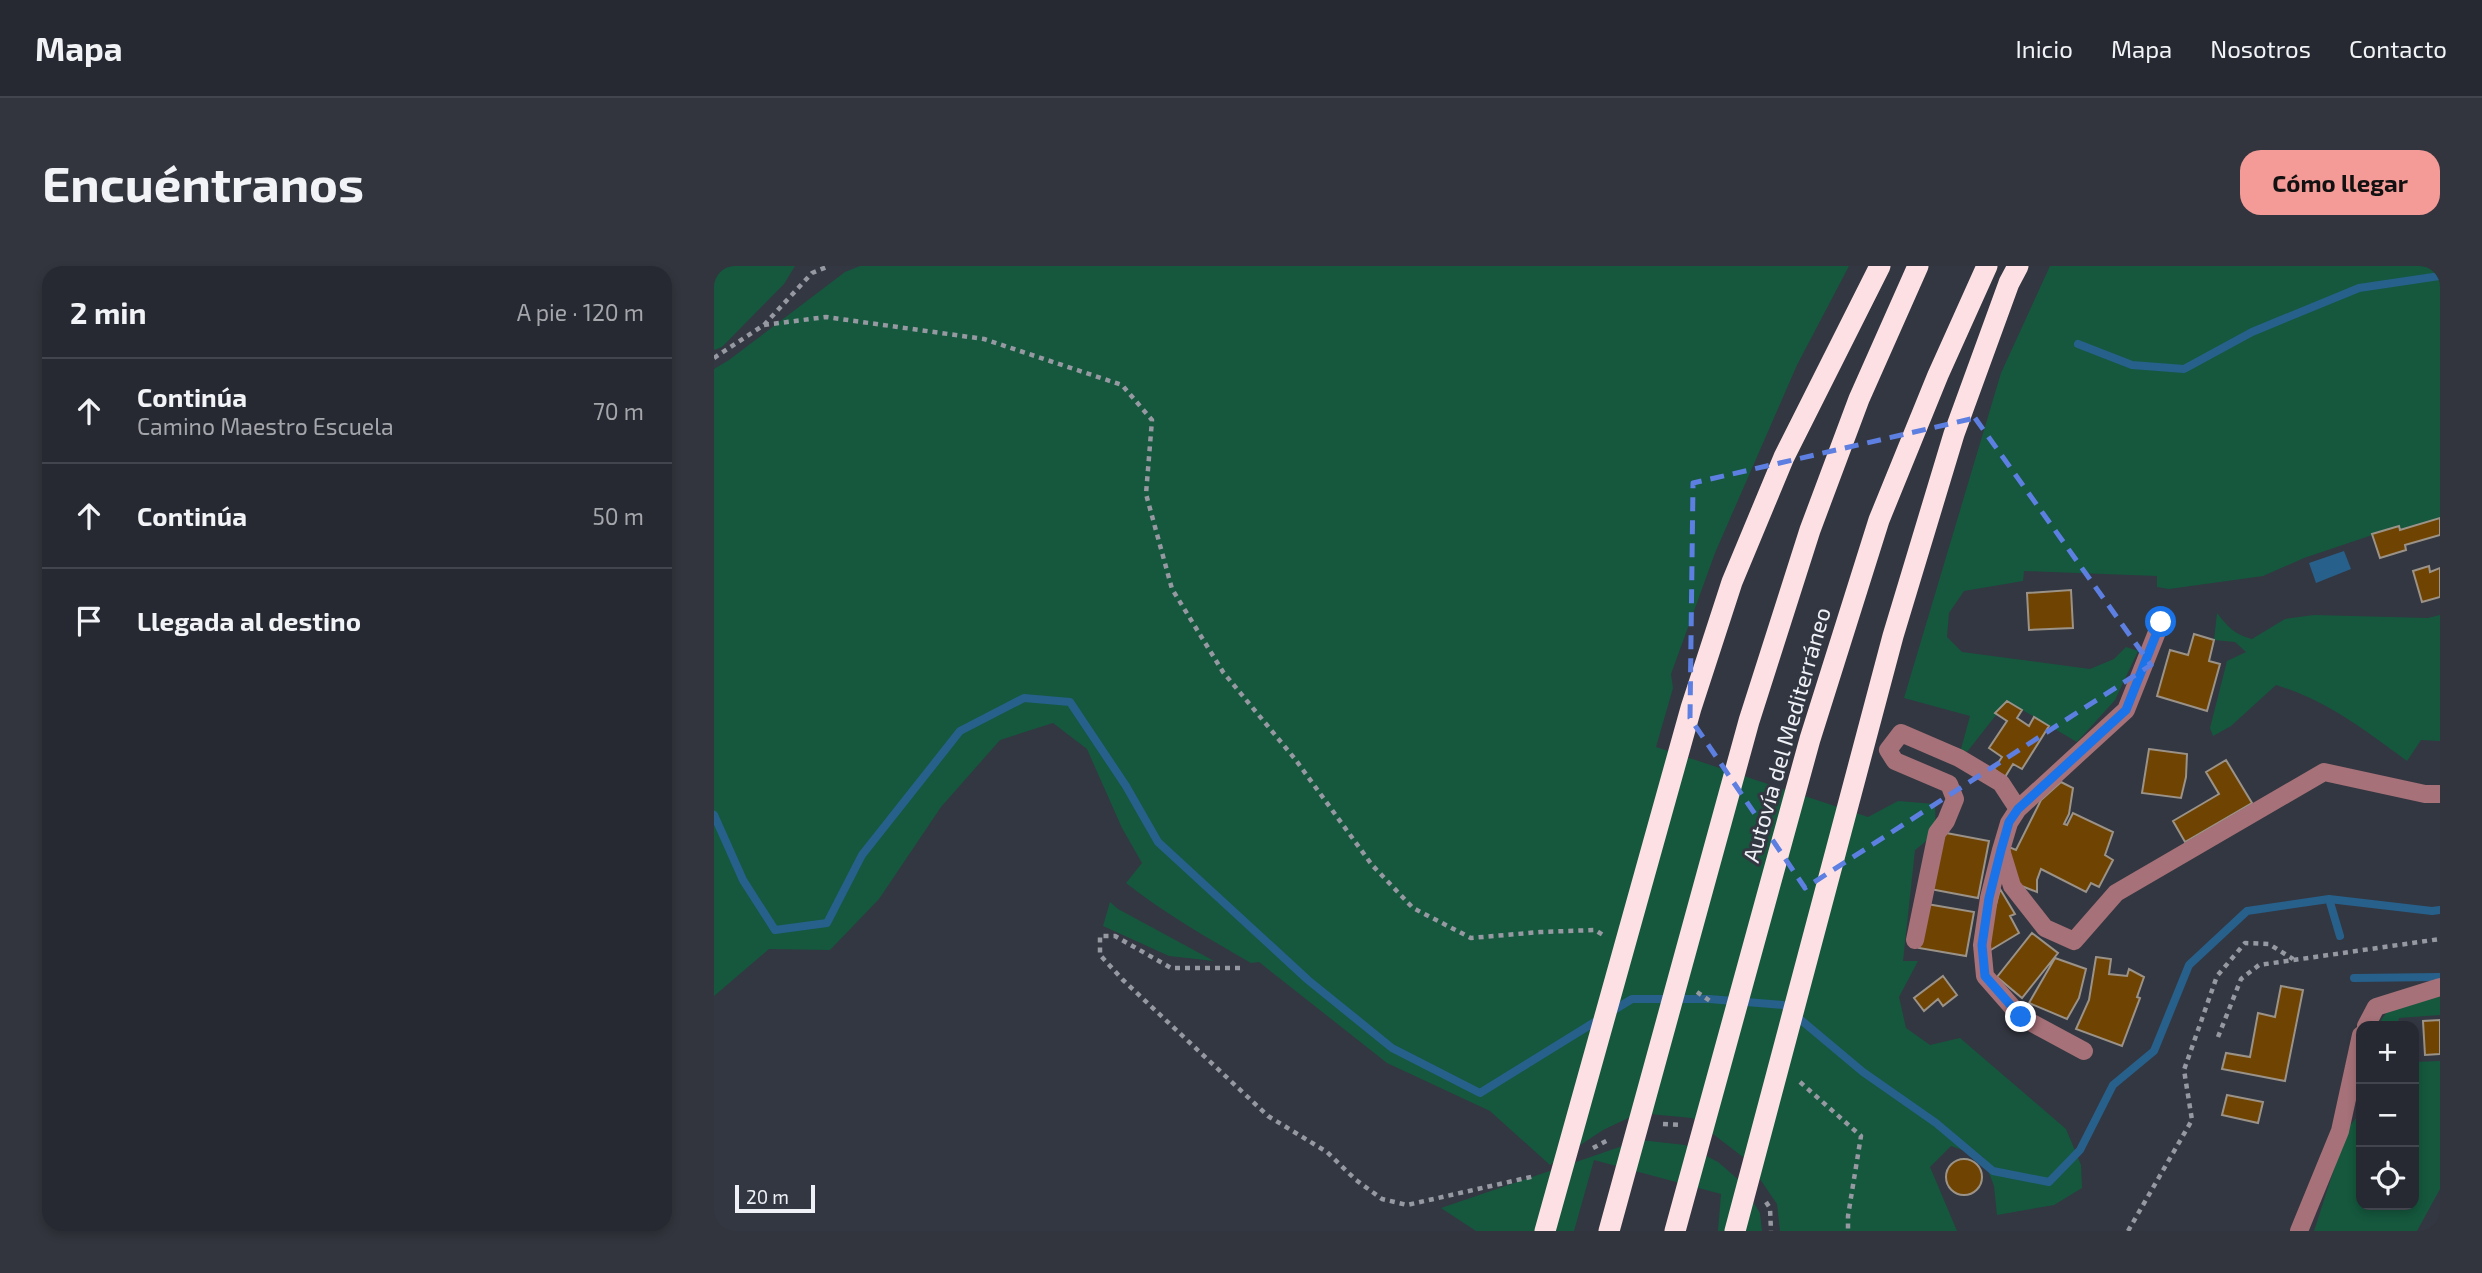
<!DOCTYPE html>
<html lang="es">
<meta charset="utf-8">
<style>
:root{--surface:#262931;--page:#32353d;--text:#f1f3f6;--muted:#a4a6ab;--line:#42454d;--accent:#f59b97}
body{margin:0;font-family:"Exo 2",sans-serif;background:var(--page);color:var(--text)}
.controls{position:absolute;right:21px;bottom:21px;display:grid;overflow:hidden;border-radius:14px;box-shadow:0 4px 10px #0003}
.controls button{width:63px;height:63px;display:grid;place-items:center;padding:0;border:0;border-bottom:2px solid var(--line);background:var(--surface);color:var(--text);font:35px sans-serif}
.scale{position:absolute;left:21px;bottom:18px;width:80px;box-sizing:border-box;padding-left:7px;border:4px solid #eff1f7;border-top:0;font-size:19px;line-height:24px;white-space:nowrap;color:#eff1f7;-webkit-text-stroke:5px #333741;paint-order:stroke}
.stop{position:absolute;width:21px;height:21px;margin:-16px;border:5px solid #1a73e8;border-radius:50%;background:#fff}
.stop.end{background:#1a73e8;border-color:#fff;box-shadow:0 2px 7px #0008}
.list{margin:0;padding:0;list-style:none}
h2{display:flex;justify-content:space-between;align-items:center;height:91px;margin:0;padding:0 28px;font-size:30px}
h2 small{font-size:23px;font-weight:400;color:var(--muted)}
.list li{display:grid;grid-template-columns:46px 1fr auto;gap:21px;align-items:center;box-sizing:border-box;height:105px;padding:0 28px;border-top:2px solid var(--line)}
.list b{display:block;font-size:26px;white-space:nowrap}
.list p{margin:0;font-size:23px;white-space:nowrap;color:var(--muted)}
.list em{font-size:23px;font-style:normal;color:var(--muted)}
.icon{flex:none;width:38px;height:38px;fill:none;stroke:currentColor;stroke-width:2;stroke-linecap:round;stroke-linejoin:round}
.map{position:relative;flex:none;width:1726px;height:965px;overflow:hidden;border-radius:21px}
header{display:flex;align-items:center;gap:42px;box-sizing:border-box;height:98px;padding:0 35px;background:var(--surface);border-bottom:2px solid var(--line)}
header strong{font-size:33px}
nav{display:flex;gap:38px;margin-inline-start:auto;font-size:24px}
.intro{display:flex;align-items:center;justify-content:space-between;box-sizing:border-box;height:168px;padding:0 42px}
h1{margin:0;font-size:49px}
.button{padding:18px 32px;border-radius:21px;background:var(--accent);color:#111;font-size:24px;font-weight:700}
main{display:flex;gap:42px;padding:0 42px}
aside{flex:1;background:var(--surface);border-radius:21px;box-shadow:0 4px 10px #0003}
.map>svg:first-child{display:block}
.green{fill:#15583e}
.water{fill:#27608b}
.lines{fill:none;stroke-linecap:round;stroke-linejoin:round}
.stream{stroke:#27608b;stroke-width:8}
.building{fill:#6f4403;stroke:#9b9288;stroke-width:2}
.path{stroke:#9699a1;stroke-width:4.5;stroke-dasharray:5 5;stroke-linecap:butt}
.minor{stroke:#a67178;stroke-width:18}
.highway{stroke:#fce0e3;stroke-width:21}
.route{stroke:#1a73e8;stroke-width:9}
.marked{fill:none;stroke:#5c7fe1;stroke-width:5;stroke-dasharray:14 9;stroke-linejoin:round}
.labels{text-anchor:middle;stroke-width:6;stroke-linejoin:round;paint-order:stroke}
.street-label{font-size:23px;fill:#eff1f7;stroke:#333741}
</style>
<header>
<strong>Mapa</strong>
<nav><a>Inicio</a><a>Mapa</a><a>Nosotros</a><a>Contacto</a></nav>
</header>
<div class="intro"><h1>Encuéntranos</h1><a class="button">Cómo llegar</a></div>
<main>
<aside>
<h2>2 min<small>A pie · 120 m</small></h2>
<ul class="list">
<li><svg class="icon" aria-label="ahead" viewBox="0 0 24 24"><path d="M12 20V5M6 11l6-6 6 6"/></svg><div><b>Continúa</b><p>Camino Maestro Escuela</p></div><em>70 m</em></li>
<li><svg class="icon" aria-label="ahead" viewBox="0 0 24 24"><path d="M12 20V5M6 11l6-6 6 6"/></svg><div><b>Continúa</b></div><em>50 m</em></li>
<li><svg class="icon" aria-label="arrive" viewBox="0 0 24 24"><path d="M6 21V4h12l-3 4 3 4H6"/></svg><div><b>Llegada al destino</b></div></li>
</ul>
</aside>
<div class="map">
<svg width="1726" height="965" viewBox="0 0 1726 965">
<rect width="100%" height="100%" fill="#333741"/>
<!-- green -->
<path class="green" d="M0 0H81L70 18 8 81 0 84Z
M146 0H1135L1083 99 1001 287 957 408 959 422 942 481 1154 551 1184 535 1221 538C1222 563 1222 569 1201 584L1189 695H1204L1185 731 1192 762 1216 779 1246 772 1352 863 1367 899 1368 922 1340 939 1283 949 1280 920 1269 891 1237 880 1216 901 1243 965H1066L1063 938 1033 894 978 852 925 847 889 864 836 899 776 845 673 797 545 696 537 697C494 672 451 648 412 617L428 597 408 562 373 483 339 457 286 474 227 541 165 633 116 684 55 683 0 730V103L15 94 131 6Z
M1336 0H1726V252L1686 264 1685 260 1590 292 1549 310 1455 323 1443 321V310L1310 305 1309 315 1250 325 1235 347 1233 371 1248 386 1376 403 1400 393 1412 381 1424 385 1401 434 1363 476 1293 435 1253 486 1247 483 1256 450 1190 432 1287 107Z
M1503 347C1513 360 1521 369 1538 373L1571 353 1600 349 1714 352 1726 349V475L1707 474 1693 495C1651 464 1612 434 1562 419L1517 460 1499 470 1496 462 1513 395 1532 386 1521 376 1500 374Z
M396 636 404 643 500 695 455 690 389 660Z
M1726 730V749L1685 752 1683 760H1663L1673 746Z
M1726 795V923L1703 965H1600L1633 863 1647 846V939H1700V796Z
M926 874 971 879 1004 896 1026 915 1046 947 1048 965H1004L1007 928 880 894 860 965H762L727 942Z"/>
<!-- water -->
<path class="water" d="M1630 285 1637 303 1602 317 1595 297Z"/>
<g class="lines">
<!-- stream -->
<path class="stream" d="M1364 78 1418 99 1470 103 1538 66 1645 22 1726 10
M0 549 29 614 61 664 113 657 148 589 246 465 310 432 356 436 412 520 444 576 594 714 678 782 766 827 884 754
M1615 633 1626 670
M1640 712 1726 711
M895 747 918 733H995L1069 739 1149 806 1222 857 1279 905 1335 916 1366 884 1399 819 1440 785 1475 699 1533 645 1615 633 1718 645 1726 644"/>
</g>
<!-- building -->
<path class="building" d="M1726 252V269L1691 279 1692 284 1666 292 1658 268 1685 260 1686 264Z
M1715 300 1716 306 1726 302V331L1708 336 1699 305Z
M1357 324 1359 362 1315 364 1313 327Z
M1480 368 1500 374 1495 395 1506 398 1493 445 1443 430 1456 384 1474 389Z
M1293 435 1308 444 1303 452 1315 460 1320 451 1335 460 1308 503 1299 498 1291 511 1280 503 1288 491 1275 482 1293 455 1281 447Z
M1435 483 1473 488 1472 511 1467 532 1428 527Z
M1512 494 1538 537 1471 576 1459 555 1505 528 1492 506Z
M1347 516 1359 522 1355 548 1350 558 1353 559 1359 547 1399 566 1391 589 1399 594 1385 621 1377 617 1372 626 1327 603 1323 614V626L1300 617 1295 581 1302 584 1327 534Z
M1227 566 1275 575 1264 632 1216 623Z
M1286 623 1301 648 1296 650 1305 667 1275 685 1276 662Z
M1213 638 1260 646 1252 690 1205 682Z
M1318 667 1344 687 1308 732 1283 711Z
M1382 691 1397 693 1395 708 1413 710 1415 703 1430 711 1423 731 1426 732 1408 780 1362 763 1375 734Z
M1341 692 1372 703 1365 732 1353 753 1315 737Z
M1229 710 1243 729 1229 740 1224 733 1210 745 1200 732Z
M1567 720 1589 724 1571 815 1508 803 1512 787 1536 791 1544 747 1561 751Z
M1726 754V788L1711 789 1709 755Z
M1513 829 1549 836 1544 857 1508 849Z
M1232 911a18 18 0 1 1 36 0a18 18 0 1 1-36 0Z"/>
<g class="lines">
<!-- path -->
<path class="path" d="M50 59 112 51 270 73 408 119 438 154 432 228 458 323 509 406 581 493 658 599 699 642 757 672 826 666 881 664 889 669
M0 92 50 59 98 7 115 0
M526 702H457L401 670H386V689L409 714 554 850 613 886 642 914 668 933 693 939 821 910
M983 726 999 737
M1504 771 1527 713 1545 699 1726 673
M1086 816 1147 870 1134 950V965
M949 858 968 859
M879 882 896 873
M1052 936 1056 942 1057 965
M1414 965 1478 854 1470 804 1503 710 1531 677 1555 678 1579 693"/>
<!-- minor -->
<path class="minor" d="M1447 356 1412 444 1304 543 1295 557 1287 584 1298 620 1331 662 1360 675 1402 627 1610 506 1711 528H1726
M1287 584 1275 632 1268 679 1271 710 1307 751 1370 785
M1201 674 1223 567 1232 555 1241 533 1235 518 1181 495 1174 484 1187 467 1245 492 1287 517 1304 543
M1652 760 1662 741 1726 721
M1585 965 1626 865 1647 769"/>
<!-- highway -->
<path class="highway" d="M831 965 977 442 1018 316 1070 191 1166 0
M895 965 1035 455 1096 264 1145 133 1204 0
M961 965 1096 473 1165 254 1224 109 1273 0
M1021 965 1179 370 1240 168 1295 17 1304 0"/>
</g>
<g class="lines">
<!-- route -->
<path class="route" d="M1307 751 1271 710 1268 679 1275 632 1287 584 1295 556 1304 543 1412 444 1447 356"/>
</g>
<!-- marked area -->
<path class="marked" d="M1261 152 1437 399 1091 622 976 452 979 217Z"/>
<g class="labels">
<!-- street labels -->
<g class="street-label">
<text transform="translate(1073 469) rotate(-74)" y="8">Autovía del Mediterráneo</text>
</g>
</g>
</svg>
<div class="controls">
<button>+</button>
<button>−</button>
<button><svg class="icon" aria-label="locate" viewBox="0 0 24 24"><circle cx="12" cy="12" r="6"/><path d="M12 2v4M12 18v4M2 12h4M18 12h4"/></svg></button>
</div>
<div class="scale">20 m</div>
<div class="stop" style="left:1447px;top:356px"></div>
<div class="stop end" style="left:1307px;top:751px"></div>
</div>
</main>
